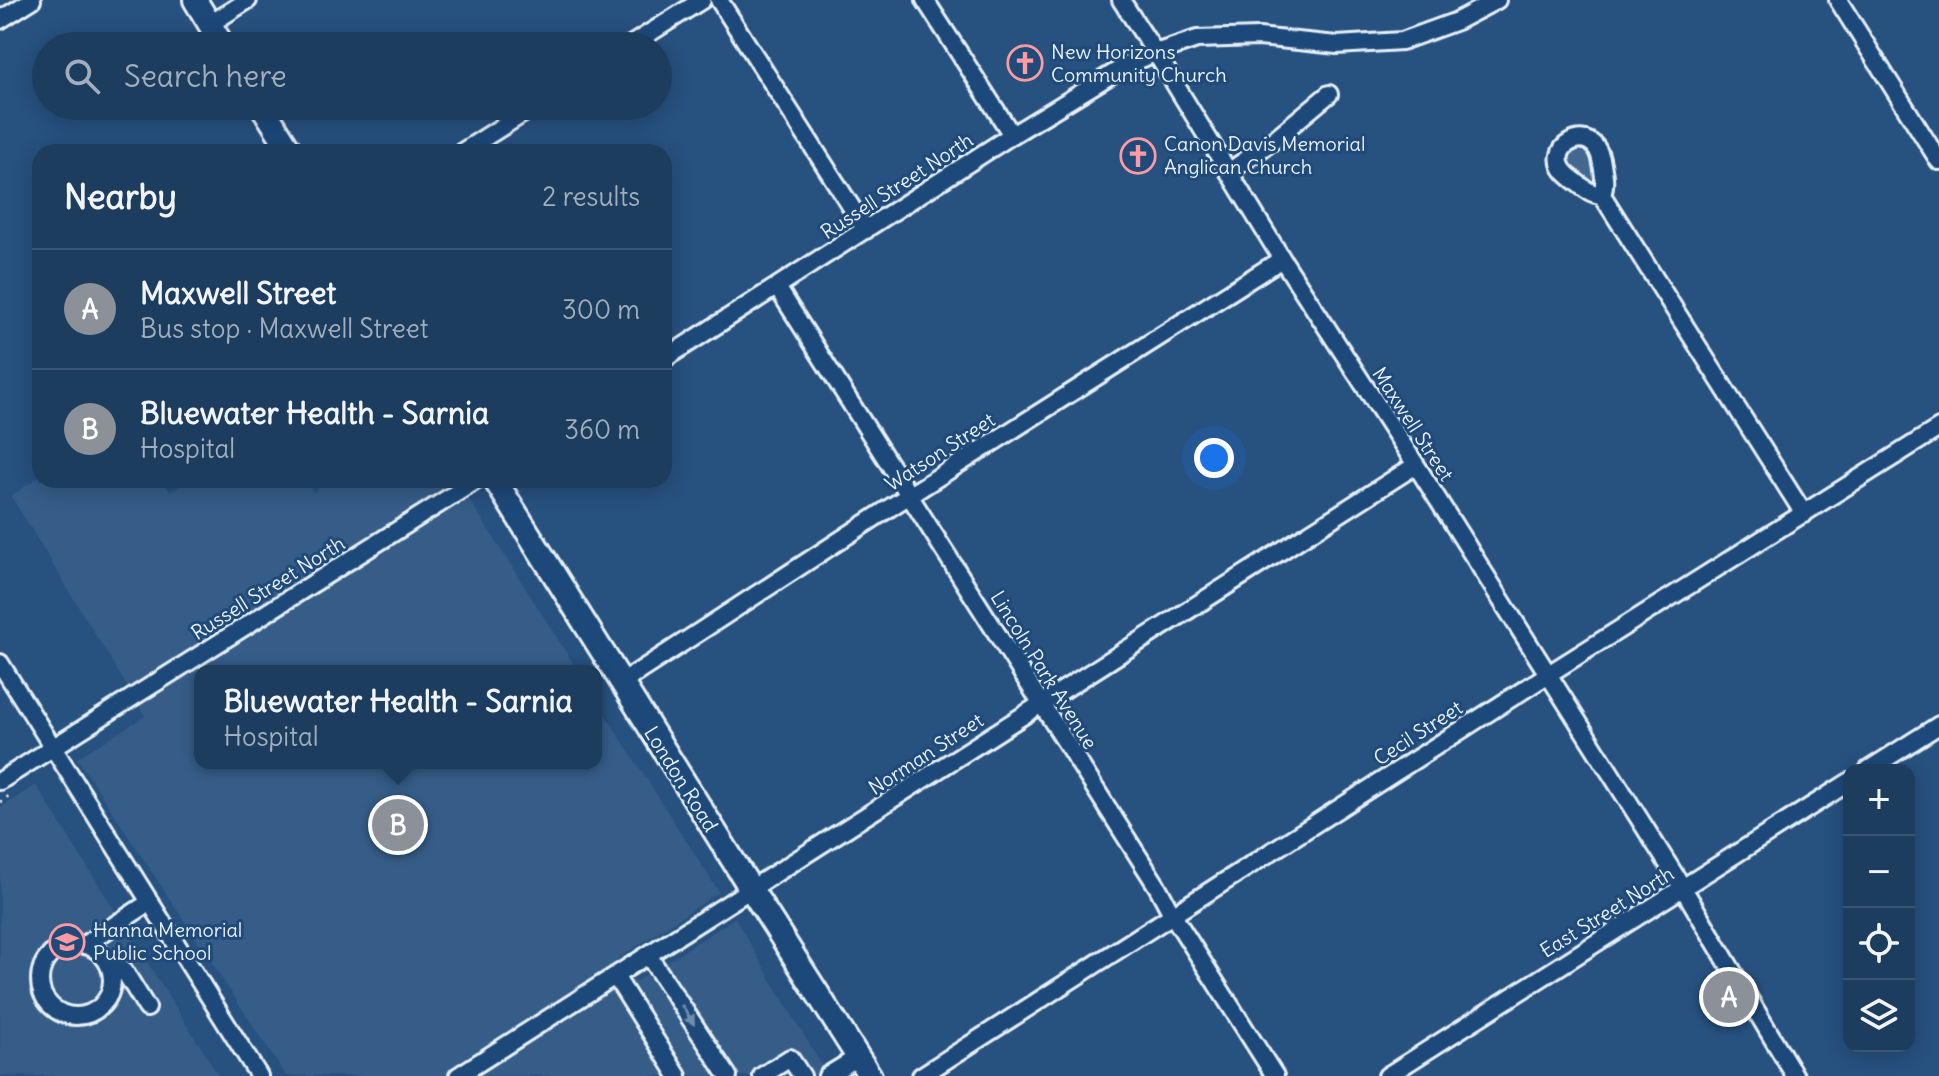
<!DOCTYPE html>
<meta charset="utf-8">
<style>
:root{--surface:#1d3d5f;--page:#254465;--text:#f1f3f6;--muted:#a0aebd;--line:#3b5674;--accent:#8c9099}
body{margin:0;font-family:Delius,sans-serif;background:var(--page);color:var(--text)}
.controls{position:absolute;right:24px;bottom:24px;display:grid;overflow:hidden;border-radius:16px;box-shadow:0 4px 20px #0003}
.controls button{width:72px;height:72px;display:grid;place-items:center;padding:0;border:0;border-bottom:2px solid var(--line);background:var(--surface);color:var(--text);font:40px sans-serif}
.you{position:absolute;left:1214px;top:458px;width:28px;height:28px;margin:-20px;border:6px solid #fff;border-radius:50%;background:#1a73e8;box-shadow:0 0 0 12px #1a73e833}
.badge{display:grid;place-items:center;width:52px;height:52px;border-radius:50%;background:var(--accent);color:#fff;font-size:26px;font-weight:700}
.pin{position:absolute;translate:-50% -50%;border:4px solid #fff;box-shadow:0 2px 8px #0006}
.popup{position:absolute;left:194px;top:665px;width:408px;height:104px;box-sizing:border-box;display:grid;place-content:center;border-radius:16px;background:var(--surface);filter:drop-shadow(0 2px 6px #0005);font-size:26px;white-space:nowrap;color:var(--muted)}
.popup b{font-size:30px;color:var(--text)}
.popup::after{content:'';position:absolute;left:50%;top:100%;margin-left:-16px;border:16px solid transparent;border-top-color:var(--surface)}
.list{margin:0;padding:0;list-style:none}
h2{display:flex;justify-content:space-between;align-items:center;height:104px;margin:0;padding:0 32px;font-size:34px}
h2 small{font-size:26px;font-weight:400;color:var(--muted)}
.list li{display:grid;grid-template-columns:52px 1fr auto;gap:24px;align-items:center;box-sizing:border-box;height:120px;padding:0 32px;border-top:2px solid var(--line)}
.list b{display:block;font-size:30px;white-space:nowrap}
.list p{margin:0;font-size:26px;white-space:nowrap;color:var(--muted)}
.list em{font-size:26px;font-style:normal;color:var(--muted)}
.icon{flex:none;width:44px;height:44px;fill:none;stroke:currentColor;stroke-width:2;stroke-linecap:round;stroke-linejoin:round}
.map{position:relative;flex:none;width:1939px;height:1076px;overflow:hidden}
.search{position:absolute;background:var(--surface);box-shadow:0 4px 20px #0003;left:32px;top:32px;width:640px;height:88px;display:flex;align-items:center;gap:20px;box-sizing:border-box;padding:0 28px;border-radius:44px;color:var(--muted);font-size:30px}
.panel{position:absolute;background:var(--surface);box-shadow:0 4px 20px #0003;left:32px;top:144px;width:640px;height:344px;border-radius:24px}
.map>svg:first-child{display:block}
.built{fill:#355d88}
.green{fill:#436891;stroke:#96acc4;stroke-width:2}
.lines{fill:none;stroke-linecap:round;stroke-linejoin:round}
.minor-casing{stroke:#e8f1f8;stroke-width:22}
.major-casing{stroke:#e8f1f8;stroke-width:28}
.path{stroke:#e8f1f8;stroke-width:3;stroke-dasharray:2 6;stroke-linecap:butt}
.minor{stroke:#1f4a7a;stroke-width:16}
.major{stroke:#1f4a7a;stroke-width:22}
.oneway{fill:#6f8dac}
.labels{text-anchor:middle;stroke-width:6;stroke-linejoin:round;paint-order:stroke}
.poi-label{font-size:20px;fill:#e8f1f8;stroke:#1f4a7a;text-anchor:start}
.street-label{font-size:20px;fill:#e8f1f8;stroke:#1f4a7a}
</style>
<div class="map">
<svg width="1939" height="1076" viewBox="0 0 1939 1076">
<rect width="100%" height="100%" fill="#27517f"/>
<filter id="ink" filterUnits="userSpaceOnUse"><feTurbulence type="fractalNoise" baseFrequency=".0125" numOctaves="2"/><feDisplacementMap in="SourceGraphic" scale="16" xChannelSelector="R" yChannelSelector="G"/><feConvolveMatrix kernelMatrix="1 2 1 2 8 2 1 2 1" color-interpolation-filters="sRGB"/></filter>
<g filter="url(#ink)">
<!-- built -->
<path class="built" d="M40 476V480H162L170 492 190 480H264L268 486 278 480H305L313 492 331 480H457L578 671H200V763H596V700L719 892 619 958 635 982 735 918 828 1076H286L77 758 145 716 11 496Z
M36 785 219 1076H0V808Z"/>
<!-- green -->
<path class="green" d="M1581 148C1594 153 1594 170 1596 182L1594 184C1582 178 1565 169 1570 154Z"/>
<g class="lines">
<defs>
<path id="minor" d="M719 0 866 230
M925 0 1012 135
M1121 0 1162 63 1282 259 1416 465 1683 888 1795 1076
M1838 0 1939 161
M0 20 32 0
M210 24 248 0
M629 46 702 0
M462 152 535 106
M1229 172 1271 142 1329 94
M1602 195C1590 195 1579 184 1570 177 1536 150 1595 115 1602 164 1604 174 1606 185 1602 195L1804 514
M777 287 1157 886 1172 914 1275 1076
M664 359 1012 135 1127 65 1155 53 1197 39 1259 37 1337 45 1402 41 1457 21 1497 0
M0 663 259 1076
M621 683 894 505 1282 259
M1868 770 1939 725
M0 781 477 480
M40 980a36 36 0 1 1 72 0a36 36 0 1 1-72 0Z
M84 945 150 902
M648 955 728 1076
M110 967 123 969 147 1008
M615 976 678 1076
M458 1076 1416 465
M762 1076 790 1058 802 1076
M827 1076 858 1057
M921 1076 1547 675 1939 428
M1387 1076 1849 782"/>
<path id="major" d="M195 0 223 46
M262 106 291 152
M495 480 751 889 870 1076"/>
</defs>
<!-- minor casing -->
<use href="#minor" class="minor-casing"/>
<!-- major casing -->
<use href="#major" class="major-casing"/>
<!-- path -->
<path class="path" d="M0 802 10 795"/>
<!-- minor -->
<use href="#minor" class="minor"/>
<!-- major -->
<use href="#major" class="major"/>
</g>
<!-- one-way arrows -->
<defs><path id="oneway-solid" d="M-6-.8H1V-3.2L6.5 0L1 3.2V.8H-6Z" transform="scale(2)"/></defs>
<use class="oneway" href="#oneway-solid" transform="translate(688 1015) rotate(57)"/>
</g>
<!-- icons -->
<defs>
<symbol id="church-ring" viewBox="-11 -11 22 22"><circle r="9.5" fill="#1f4a7a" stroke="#ff9aa2" stroke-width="1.5"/><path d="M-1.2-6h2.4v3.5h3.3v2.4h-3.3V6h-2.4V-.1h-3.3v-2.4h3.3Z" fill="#ff9aa2"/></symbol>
<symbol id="school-ring" viewBox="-11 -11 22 22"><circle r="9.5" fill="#1f4a7a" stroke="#ff9aa2" stroke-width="1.5"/><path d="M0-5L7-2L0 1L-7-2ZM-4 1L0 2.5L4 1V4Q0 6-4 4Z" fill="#ff9aa2"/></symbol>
</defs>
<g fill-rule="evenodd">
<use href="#church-ring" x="1005" y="43" width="40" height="40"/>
<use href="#church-ring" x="1118" y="136" width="40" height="40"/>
<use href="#school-ring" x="47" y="922" width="40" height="40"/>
</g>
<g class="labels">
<!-- poi labels -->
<g class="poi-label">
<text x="1051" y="59">New Horizons<tspan x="1051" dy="23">Community Church</tspan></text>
<text x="1164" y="151">Canon Davis Memorial<tspan x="1164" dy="23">Anglican Church</tspan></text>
<text x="93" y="937">Hanna Memorial<tspan x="93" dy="23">Public School</tspan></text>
</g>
<!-- street labels -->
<g class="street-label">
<text transform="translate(897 186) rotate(-33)" y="7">Russell Street North</text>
<text transform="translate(1413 424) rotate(57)" y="7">Maxwell Street</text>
<text transform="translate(940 452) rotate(-33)" y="7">Watson Street</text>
<text transform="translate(268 588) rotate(-32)" y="7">Russell Street North</text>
<text transform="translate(1044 670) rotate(58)" y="7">Lincoln Park Avenue</text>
<text transform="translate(1418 733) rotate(-33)" y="7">Cecil Street</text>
<text transform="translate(926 754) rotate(-33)" y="7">Norman Street</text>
<text transform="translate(681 779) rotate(58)" y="7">London Road</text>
<text transform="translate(1607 912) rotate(-32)" y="7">East Street North</text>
</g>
</g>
</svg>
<div class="controls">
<button>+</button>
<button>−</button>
<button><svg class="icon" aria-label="locate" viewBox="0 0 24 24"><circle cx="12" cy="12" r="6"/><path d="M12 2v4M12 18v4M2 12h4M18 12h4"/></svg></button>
<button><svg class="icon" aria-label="layers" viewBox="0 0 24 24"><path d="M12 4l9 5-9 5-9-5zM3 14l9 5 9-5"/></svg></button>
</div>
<div class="you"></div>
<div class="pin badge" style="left:1729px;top:997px">A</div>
<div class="pin badge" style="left:398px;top:825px">B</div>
<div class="popup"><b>Bluewater Health - Sarnia</b>Hospital</div>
<div class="search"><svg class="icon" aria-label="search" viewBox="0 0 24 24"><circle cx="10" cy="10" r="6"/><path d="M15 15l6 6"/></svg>Search here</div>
<section class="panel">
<h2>Nearby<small>2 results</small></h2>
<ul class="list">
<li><span class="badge">A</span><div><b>Maxwell Street</b><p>Bus stop · Maxwell Street</p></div><em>300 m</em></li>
<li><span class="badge">B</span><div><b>Bluewater Health - Sarnia</b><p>Hospital</p></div><em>360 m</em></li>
</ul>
</section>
</div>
